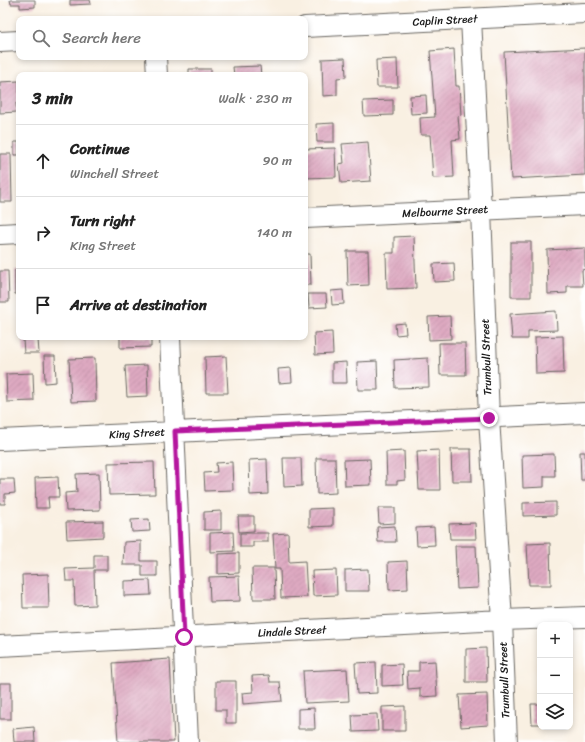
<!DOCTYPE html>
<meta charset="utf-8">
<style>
:root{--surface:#fff;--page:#f6f6f6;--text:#222;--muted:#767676;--line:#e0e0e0}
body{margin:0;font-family:Sriracha,sans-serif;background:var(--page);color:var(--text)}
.controls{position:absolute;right:12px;bottom:12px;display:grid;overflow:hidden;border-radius:8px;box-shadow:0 2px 6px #0003}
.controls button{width:36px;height:36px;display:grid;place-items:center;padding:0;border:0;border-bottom:1px solid var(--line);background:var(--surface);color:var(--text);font:20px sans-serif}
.stop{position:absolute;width:12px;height:12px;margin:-9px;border:3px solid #b5179e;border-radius:50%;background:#fff}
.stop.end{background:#b5179e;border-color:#fff;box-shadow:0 1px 4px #0008}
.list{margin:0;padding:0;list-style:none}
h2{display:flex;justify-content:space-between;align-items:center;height:52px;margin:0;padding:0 16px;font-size:17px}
h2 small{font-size:13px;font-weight:400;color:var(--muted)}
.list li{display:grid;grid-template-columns:26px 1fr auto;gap:12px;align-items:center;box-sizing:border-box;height:72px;padding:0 16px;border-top:1px solid var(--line)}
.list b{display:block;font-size:15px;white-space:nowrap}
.list p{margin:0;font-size:13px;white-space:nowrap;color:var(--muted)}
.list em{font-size:13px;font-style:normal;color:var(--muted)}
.icon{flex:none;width:22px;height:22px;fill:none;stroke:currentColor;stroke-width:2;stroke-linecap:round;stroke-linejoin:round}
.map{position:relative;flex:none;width:585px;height:742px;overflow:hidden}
.search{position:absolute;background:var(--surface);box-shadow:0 2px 6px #0003;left:16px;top:16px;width:292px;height:44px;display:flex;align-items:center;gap:10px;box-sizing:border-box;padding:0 14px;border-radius:8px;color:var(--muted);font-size:15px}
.panel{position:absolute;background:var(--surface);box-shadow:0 2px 6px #0003;left:16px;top:72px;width:292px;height:268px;border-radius:8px}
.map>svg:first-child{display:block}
.building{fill:url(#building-hatch)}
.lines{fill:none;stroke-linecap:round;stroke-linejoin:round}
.minor-casing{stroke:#696661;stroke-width:22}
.minor{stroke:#fff;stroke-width:20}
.route{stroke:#b5179e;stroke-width:5}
.labels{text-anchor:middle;stroke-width:3.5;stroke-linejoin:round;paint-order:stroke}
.street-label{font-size:11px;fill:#1c1c1c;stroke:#fff}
</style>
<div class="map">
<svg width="585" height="742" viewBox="0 0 585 742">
<defs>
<pattern id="building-hatch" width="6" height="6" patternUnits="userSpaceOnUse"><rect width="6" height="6" fill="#dea9c1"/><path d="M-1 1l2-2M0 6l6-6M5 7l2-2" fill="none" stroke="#be91a5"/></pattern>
</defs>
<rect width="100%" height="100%" fill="#fff"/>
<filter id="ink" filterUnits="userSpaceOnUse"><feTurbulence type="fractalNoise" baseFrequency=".025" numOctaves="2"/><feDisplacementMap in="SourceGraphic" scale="8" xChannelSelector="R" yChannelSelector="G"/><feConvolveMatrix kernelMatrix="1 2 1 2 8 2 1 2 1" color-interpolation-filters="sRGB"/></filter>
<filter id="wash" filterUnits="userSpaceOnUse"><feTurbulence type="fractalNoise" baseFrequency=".012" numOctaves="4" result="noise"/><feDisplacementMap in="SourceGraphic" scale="16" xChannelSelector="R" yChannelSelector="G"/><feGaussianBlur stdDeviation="0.9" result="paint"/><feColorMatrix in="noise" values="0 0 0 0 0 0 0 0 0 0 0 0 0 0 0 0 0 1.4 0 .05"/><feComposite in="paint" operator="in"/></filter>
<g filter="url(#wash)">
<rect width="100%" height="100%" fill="#f9f0e2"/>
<g id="blocks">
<!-- building -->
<path class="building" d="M10 0H35V7L20 8V4H11Z
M70 0H90L91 4 70 5Z
M585 48V175L511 179 504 52Z
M454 49 456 86H459L461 115 458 116 460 139 452 140 454 177 433 178 430 135H421L420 118 435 117 430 51Z
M345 58 346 77 337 78V95L323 96 322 59Z
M397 59 398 87H377L376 60Z
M260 66 261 75H234L233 67Z
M189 69H211V75H189Z
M19 81V103H16L17 112 0 113V82Z
M426 95 427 113 411 114 410 96Z
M393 100V115L364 116 363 101Z
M334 123V142H317L316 124Z
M14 142H19V155H14Z
M368 142 371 181 341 183 339 164 344 163 342 144Z
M335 148 336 177 305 178V149Z
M0 154H11L12 202H0Z
M414 236 416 288 387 289 386 253H394V237Z
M511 242H531V297H511Z
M585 248V269L582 270 583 286H567V293L548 294 547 250Z
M347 251H368L369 285 348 286Z
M305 254H310L311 285H305Z
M454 263 455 281 434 282 433 264Z
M15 270H19V294H15Z
M0 271H8L9 302H0Z
M343 290 344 304 332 305 331 291Z
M308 294H326L327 307 309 308Z
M556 311 557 330 528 331V339H512L510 314Z
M450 316 451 339 429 340 428 317Z
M405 323 406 334 396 335 395 324Z
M332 332 333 354 315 355 314 333Z
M563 336 564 373 536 374 535 337Z
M120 337H151V347L120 348Z
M38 339 39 353H24L23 340Z
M439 343H465L466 375H440Z
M44 356H55L56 382 45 383Z
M226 356 228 393H206L205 357Z
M95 358 96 401 71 402 69 359Z
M428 358 429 387 395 388 394 360Z
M377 361 378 390H358L357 362Z
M346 362 347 383H332V363Z
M147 365 148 396 127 397 125 366Z
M291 368 292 382 279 383 278 369Z
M33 373 34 401 7 402 6 374Z
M451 449H471L472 481H452Z
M439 450 440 490H419L417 451Z
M404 451 405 480 397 481V484H387L386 452Z
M580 452H585V480H581Z
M554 454 555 476H544V487L523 488 522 455Z
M283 458H301L302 486 284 487Z
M316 458H335L336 493 317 494Z
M267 459 268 494 250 495 249 460Z
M370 459 371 485 345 486 344 460Z
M154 462 155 494 109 495 108 463Z
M232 462 233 490 205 491 204 473 217 472 216 463Z
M99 473 100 510 66 511 65 493 77 492 76 474Z
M58 477 59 497H48L49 508H36L35 478Z
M0 479H14L15 493 5 494V504H0Z
M556 502V515L523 516V503Z
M333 508V526L309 527V509Z
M378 508H395V523L379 524Z
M221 511V530H204V512Z
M238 516H254V531L239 532Z
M149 519 150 531 132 532 131 520Z
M103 521V537L67 539 66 522Z
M475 523 476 539H450L449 524Z
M395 526 396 542H378L377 527Z
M434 527 435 545 417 546 416 528Z
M233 532 234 551 210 552V533Z
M240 533H268V542H253V547H240Z
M288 533 289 562 305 561 307 597 281 598 280 569H275L273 534Z
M141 541V561H157V576H142V565H123L124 542Z
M550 543 551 585H529L527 544Z
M455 546H476L478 588 457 589Z
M239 553V573L218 574V554Z
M94 555H107V570H94L95 605 75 606 74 581H66L65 569 94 568Z
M407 561 408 589 389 590 388 562Z
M252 568H274L275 599H253Z
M368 569 369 591H345V570Z
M336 570 337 595 313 596 312 571Z
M48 574 49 608H23L22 575Z
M239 576 240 601 210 602 209 577Z
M150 580 151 595 124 596V581Z
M486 648 487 682H466V649Z
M170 659 174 742H118L113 663Z
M435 661 437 696 420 697V688L408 689 407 671H419V662Z
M376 662 377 693 357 694 355 663Z
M402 664 403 685 382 686V665Z
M347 669 349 701 305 703 303 671Z
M269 675 270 682H280L282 701 243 704 242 693 253 692 252 676Z
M216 681H236V723H226V710H216Z
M0 683H11V719H0Z
M487 694 488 725 461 727 459 695Z
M531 704H540V724H532Z
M405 706V731H382V707Z
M314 708 315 729H298V709Z
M377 714 378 731 353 732 352 715Z
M34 727 35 742H14L13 729Z"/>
</g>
</g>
<g filter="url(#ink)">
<use href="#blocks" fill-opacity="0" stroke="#696661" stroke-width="1"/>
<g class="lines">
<defs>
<path id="minor" d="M471 19 481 210 489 418 502 620 507 742
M305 27 585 13
M0 42 19 41
M156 57 157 75
M305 218 585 205
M0 234 19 233
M170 337 188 742
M0 440 585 413
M0 646 502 620 585 617"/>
</defs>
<!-- minor casing -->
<use href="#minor" class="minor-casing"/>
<!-- minor -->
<use href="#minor" class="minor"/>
</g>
</g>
<g class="lines" filter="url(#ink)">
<!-- route -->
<path class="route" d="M184 637 175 431 489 418"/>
</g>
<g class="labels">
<!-- street labels -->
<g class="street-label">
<text transform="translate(445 20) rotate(-3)" y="4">Caplin Street</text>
<text transform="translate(445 211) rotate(-3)" y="4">Melbourne Street</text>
<text transform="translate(486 357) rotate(-92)" y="4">Trumbull Street</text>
<text transform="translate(137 433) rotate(-3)" y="4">King Street</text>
<text transform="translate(292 631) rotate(-3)" y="4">Lindale Street</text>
<text transform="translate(504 680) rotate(-92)" y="4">Trumbull Street</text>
</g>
</g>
</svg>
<div class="controls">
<button>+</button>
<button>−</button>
<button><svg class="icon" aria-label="layers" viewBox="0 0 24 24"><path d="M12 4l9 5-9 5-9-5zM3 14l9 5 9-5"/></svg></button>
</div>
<div class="stop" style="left:184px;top:637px"></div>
<div class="stop end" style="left:489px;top:418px"></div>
<div class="search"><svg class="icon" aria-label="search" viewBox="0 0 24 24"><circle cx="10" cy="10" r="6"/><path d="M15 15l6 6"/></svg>Search here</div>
<section class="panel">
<h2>3 min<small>Walk · 230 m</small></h2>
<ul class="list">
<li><svg class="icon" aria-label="ahead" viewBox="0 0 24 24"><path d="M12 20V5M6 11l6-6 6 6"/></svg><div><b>Continue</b><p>Winchell Street</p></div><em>90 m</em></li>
<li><svg class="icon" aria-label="right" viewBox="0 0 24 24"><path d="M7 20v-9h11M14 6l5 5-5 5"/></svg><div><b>Turn right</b><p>King Street</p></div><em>140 m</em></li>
<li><svg class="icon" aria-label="arrive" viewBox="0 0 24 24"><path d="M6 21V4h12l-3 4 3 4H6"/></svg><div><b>Arrive at destination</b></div></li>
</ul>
</section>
</div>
